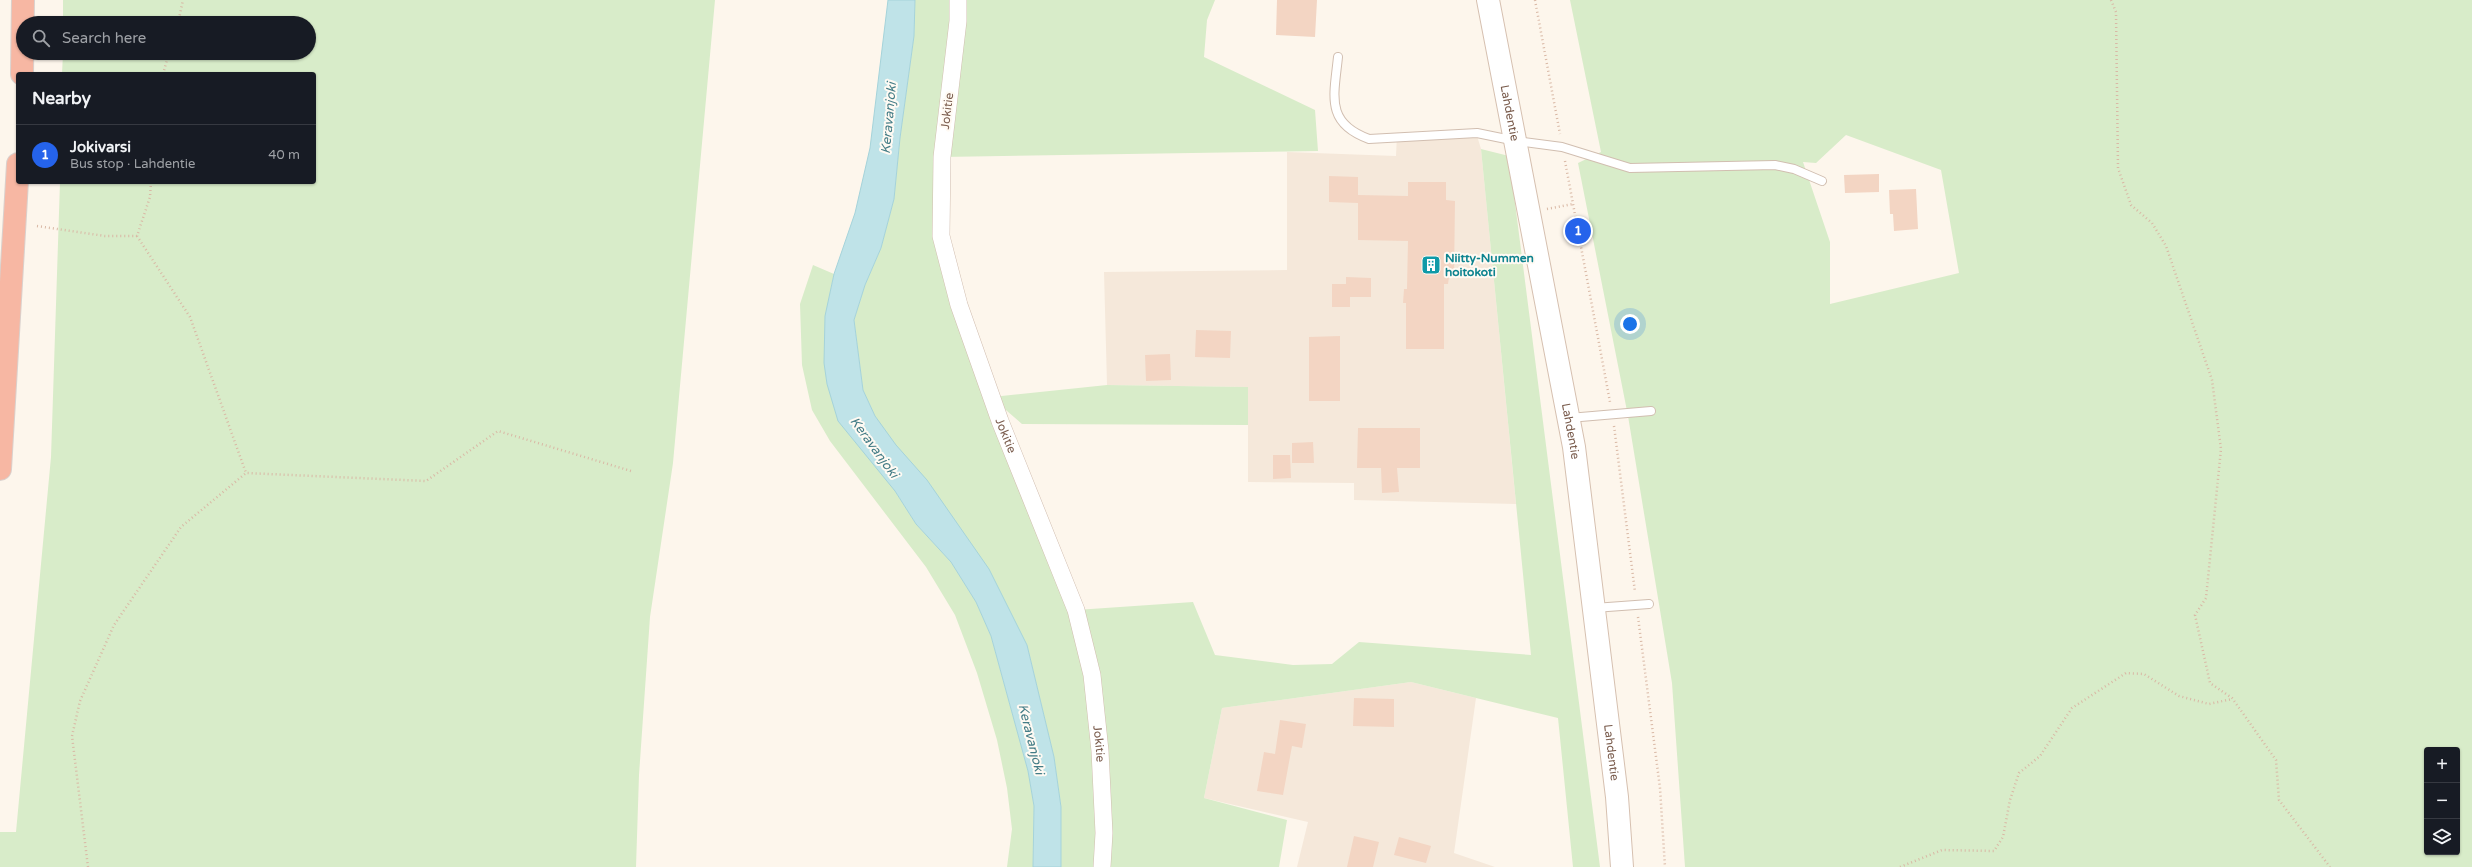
<!DOCTYPE html>
<meta charset="utf-8">
<style>
:root{--surface:#171b24;--page:#20242c;--text:#f1f3f6;--muted:#9ea1a6;--line:#363941;--accent:#2563eb}
body{margin:0;font-family:"Varela Round",sans-serif;background:var(--page);color:var(--text)}
.controls{position:absolute;right:12px;bottom:12px;display:grid;overflow:hidden;border-radius:4px;box-shadow:0 1px 3px #0004}
.controls button{width:36px;height:36px;display:grid;place-items:center;padding:0;border:0;border-bottom:1px solid var(--line);background:var(--surface);color:var(--text);font:20px sans-serif}
.you{position:absolute;left:1630px;top:324px;width:14px;height:14px;margin:-10px;border:3px solid #fff;border-radius:50%;background:#1a73e8;box-shadow:0 0 0 6px #1a73e833}
.badge{display:grid;place-items:center;width:26px;height:26px;border-radius:50%;background:var(--accent);color:#fff;font-size:13px;font-weight:700}
.pin{position:absolute;translate:-50% -50%;border:2px solid #fff;box-shadow:0 1px 4px #0006}
.list{margin:0;padding:0;list-style:none}
h2{display:flex;justify-content:space-between;align-items:center;height:52px;margin:0;padding:0 16px;font-size:17px}
h2 small{font-size:13px;font-weight:400;color:var(--muted)}
.list li{display:grid;grid-template-columns:26px 1fr auto;gap:12px;align-items:center;box-sizing:border-box;height:60px;padding:0 16px;border-top:1px solid var(--line)}
.list b{display:block;font-size:15px;white-space:nowrap}
.list p{margin:0;font-size:13px;white-space:nowrap;color:var(--muted)}
.list em{font-size:13px;font-style:normal;color:var(--muted)}
.icon{flex:none;width:22px;height:22px;fill:none;stroke:currentColor;stroke-width:2;stroke-linecap:round;stroke-linejoin:round}
.map{position:relative;flex:none;width:2472px;height:867px;overflow:hidden}
.search{position:absolute;background:var(--surface);box-shadow:0 1px 3px #0004;left:16px;top:16px;width:300px;height:44px;display:flex;align-items:center;gap:10px;box-sizing:border-box;padding:0 14px;border-radius:22px;color:var(--muted);font-size:15px}
.panel{position:absolute;background:var(--surface);box-shadow:0 1px 3px #0004;left:16px;top:72px;width:300px;height:112px;border-radius:4px}
.map>svg:first-child{display:block}
.residential{fill:#f5e8da}
.green{fill:#d8ecc9;fill-rule:evenodd}
.water{fill:#bfe3e8;stroke:#a5d3da}
.building{fill:#f3d5c3}
.lines{fill:none;stroke-linecap:round;stroke-linejoin:round}
.service-casing{stroke:#d1beb0;stroke-width:10}
.minor-casing{stroke:#d1beb0;stroke-width:18}
.secondary-casing{stroke:#d6c0b0;stroke-width:24}
.motorway-casing{stroke:#dad1cd;stroke-width:24}
.path{stroke:#d9b8a5;stroke-width:2.5;stroke-dasharray:1 3;stroke-linecap:butt}
.service{stroke:#fff;stroke-width:8}
.minor{stroke:#fff;stroke-width:17}
.secondary{stroke:#fff;stroke-width:22}
.motorway{stroke:#f7b7a3;stroke-width:22}
.labels{text-anchor:middle;stroke-width:4;stroke-linejoin:round;paint-order:stroke}
.street-label{font-size:12px;fill:#7a5c4d;stroke:#fffaf3}
.culture-label{font-size:12px;font-weight:bold;fill:#0d838f;stroke:#fffaf3;text-anchor:start}
.water-label{font-size:13px;font-style:italic;fill:#437c86;stroke:#fffaf3}
</style>
<div class="map">
<svg width="2472" height="867" viewBox="0 0 2472 867">
<rect width="100%" height="100%" fill="#fdf6ec"/>
<!-- residential -->
<path class="residential" d="M1475 129 1481 149 1516 504 1354 500V483L1248 482V387L1107 385 1104 272 1287 270V152L1396 156 1397 134Z
M1411 682 1476 698 1454 853 1495 867H1297L1308 822 1204 798 1222 708Z"/>
<!-- green -->
<path class="green" d="M63 0H715L673 463 650 617 639 775 636 867H0V832H16L51 457 60 182H314V74H62L63 53H309V23H63Z
M915 0H1215L1207 20 1204 57 1315 110 1318 151 942 157 941 236 992 397 1107 385 1248 387V425L1022 424 992 398 1076 610 1193 602 1215 655 1293 665 1332 664 1359 642 1531 655 1481 149 1509 156 1600 867H1573L1558 718 1411 682 1222 708 1204 798 1287 820 1279 867H1061V807L1054 757 1027 645 875 416 863 390 854 320 865 285 881 248 894 199 900 138 914 36Z
M1570 0H2472V867H1685L1672 683 1628 416 1578 163 1601 152ZM1846 135 1941 170 1959 273 1830 304V242L1803 162 1816 163ZM2427 750H2457V852H2427Z
M813 265 834 274C825 314 822 343 827 384L916 524 951 562 976 602 991 636 1028 771 1034 806 1033 867H1007L1012 829 1007 788 997 740 977 673 955 615 926 567 830 441 812 410 802 365 800 304Z"/>
<!-- water -->
<path class="water" d="M888 0H915L914 36 900 138 894 199 881 248 865 285 854 320 863 390 875 416 896 445 927 480 989 569 1027 645 1054 757 1061 807V867H1033L1034 806 1028 771 991 636 976 602 951 562 916 524 895 491 838 421 827 384 824 363 825 316 834 274 855 213 870 148Z"/>
<!-- building -->
<path class="building" d="M1277 0H1317L1315 37 1276 35Z
M1879 174V192L1845 193 1844 175Z
M1329 176 1358 177V203L1329 202Z
M1408 182H1446V200L1455 201 1454 277H1449L1448 284H1444V349H1406V303H1403L1404 289H1407L1408 241 1358 240V195L1408 196Z
M1916 189 1918 229 1894 231 1893 214H1890L1889 190Z
M1346 277 1371 278V297H1350V307H1332V284H1346Z
M1196 330 1231 331 1230 358 1195 357Z
M1340 336V401H1309V337Z
M1170 354 1171 380 1146 381 1145 355Z
M1358 428H1420V468H1397L1399 492 1382 493 1381 468H1357Z
M1313 442 1314 463H1292V443Z
M1273 455H1290L1291 478 1273 479Z
M1354 698 1394 699V727L1353 726Z
M1280 720 1306 724 1302 748 1292 746 1283 795 1257 791 1264 752 1275 754Z
M1354 836 1379 842 1373 867H1347Z
M1399 837 1431 846 1426 863 1394 855Z"/>
<g class="lines">
<defs>
<path id="service" d="M1338 57C1334 96 1325 123 1369 139L1477 133 1516 141 1562 147 1630 168 1775 165 1794 169 1822 181
M1569 418 1651 411
M1594 608 1649 604"/>
<g id="minor">
<path id="s1" d="M958 0V21L942 157 941 236 959 305 1000 421 1076 610 1092 675 1100 751 1104 833 1102 867"/>
</g>
<g id="secondary">
<path id="s2" d="M1488 0 1574 447 1617 797 1622 867"/>
</g>
<path id="motorway" d="M22 74 23 0
M0 469 18 164"/>
</defs>
<!-- service casing -->
<use href="#service" class="service-casing"/>
<!-- minor casing -->
<use href="#minor" class="minor-casing"/>
<!-- secondary casing -->
<use href="#secondary" class="secondary-casing"/>
<!-- motorway casing -->
<use href="#motorway" class="motorway-casing"/>
<!-- path -->
<path class="path" d="M1535 0 1560 134
M2111 0 2116 12 2118 168 2131 205 2152 223 2166 246 2212 380 2221 449 2206 598 2195 615 2210 683 2232 698 2276 760 2279 800 2330 867
M178 23 183 0
M163 74 169 53
M1565 161 1610 402
M151 182 150 197 137 236 190 317 246 473
M1547 209 1573 204
M37 226 105 236H137
M1614 426 1635 592
M1638 617 1660 788 1665 867
M88 867 72 736 80 701 114 625 181 527 246 473 426 481 498 431 631 471
M1900 867 1942 850 1994 851 2003 837 2010 800 2019 773 2040 756 2072 708 2126 673 2144 674 2179 696 2209 704 2232 699"/>
<!-- service -->
<use href="#service" class="service"/>
<!-- minor -->
<use href="#minor" class="minor"/>
<!-- secondary -->
<use href="#secondary" class="secondary"/>
<!-- motorway -->
<use href="#motorway" class="motorway"/>
</g>
<!-- icons -->
<defs>
<symbol id="building-square" viewBox="-11 -11 22 22"><rect x="-9" y="-9" width="18" height="18" rx="4" fill="#0f9aa8" stroke="#fffaf3"/><path d="M-4-6H4V6H1V3H-1V6H-4ZM-2.5-4.3h1.7v1.8h-1.7ZM.8-4.3h1.7v1.8H.8ZM-2.5-1h1.7V.8h-1.7ZM.8-1h1.7V.8H.8Z" fill="#fff"/></symbol>
</defs>
<g fill-rule="evenodd">
<use href="#building-square" x="1420" y="254" width="22" height="22"/>
</g>
<g class="labels">
<!-- street labels -->
<g class="street-label">
<text transform="translate(947 111) rotate(-83)" y="4">Jokitie</text>
<text dy="4" stroke="none"><textPath href="#s2" startOffset="115">Lahdentie</textPath></text>
<text dy="4" stroke="none"><textPath href="#s2" startOffset="439">Lahdentie</textPath></text>
<text dy="4" stroke="none"><textPath href="#s1" startOffset="447">Jokitie</textPath></text>
<text dy="4" stroke="none"><textPath href="#s1" startOffset="771">Jokitie</textPath></text>
<text dy="4" stroke="none"><textPath href="#s2" startOffset="763">Lahdentie</textPath></text>
</g>
<!-- culture labels -->
<g class="culture-label">
<text x="1445" y="262">Niitty-Nummen<tspan x="1445" dy="14">hoitokoti</tspan></text>
</g>
<!-- water labels -->
<g class="water-label">
<text transform="translate(888 118) rotate(-85)" y="5">Keravanjoki</text>
<text transform="translate(875 447) rotate(54)" y="5">Keravanjoki</text>
<text transform="translate(1032 739) rotate(76)" y="5">Keravanjoki</text>
</g>
</g>
</svg>
<div class="controls">
<button>+</button>
<button>−</button>
<button><svg class="icon" aria-label="layers" viewBox="0 0 24 24"><path d="M12 4l9 5-9 5-9-5zM3 14l9 5 9-5"/></svg></button>
</div>
<div class="you"></div>
<div class="pin badge" style="left:1578px;top:231px">1</div>
<div class="search"><svg class="icon" aria-label="search" viewBox="0 0 24 24"><circle cx="10" cy="10" r="6"/><path d="M15 15l6 6"/></svg>Search here</div>
<section class="panel">
<h2>Nearby<small></small></h2>
<ul class="list">
<li><span class="badge">1</span><div><b>Jokivarsi</b><p>Bus stop · Lahdentie</p></div><em>40 m</em></li>
</ul>
</section>
</div>
